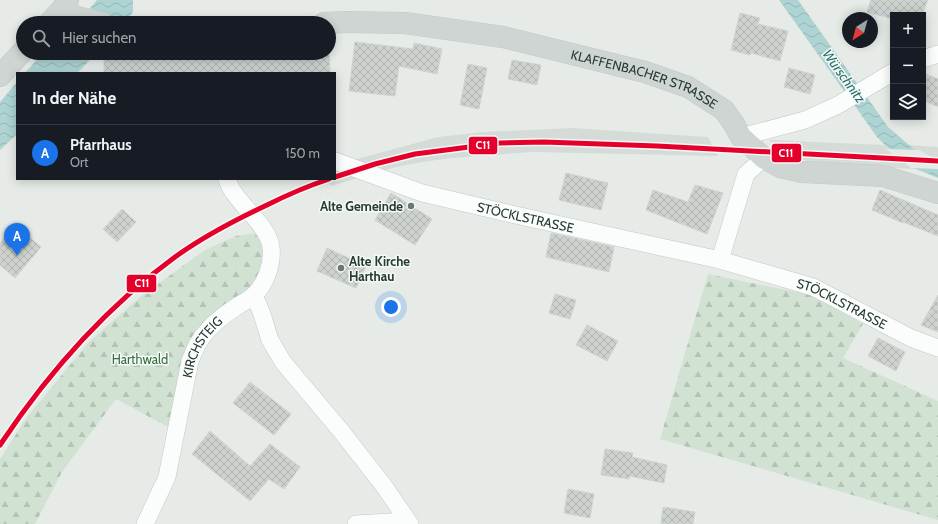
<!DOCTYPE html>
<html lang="de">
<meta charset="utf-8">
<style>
:root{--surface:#171b24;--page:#20242c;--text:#f1f3f6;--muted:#9ea1a6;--line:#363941;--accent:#1a73e8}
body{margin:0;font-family:Cabin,sans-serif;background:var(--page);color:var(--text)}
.controls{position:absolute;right:12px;top:12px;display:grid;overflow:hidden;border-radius:0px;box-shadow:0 2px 10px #0003}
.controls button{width:36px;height:36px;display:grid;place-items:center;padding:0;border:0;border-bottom:1px solid var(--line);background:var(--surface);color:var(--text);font:20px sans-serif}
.compass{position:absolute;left:842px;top:12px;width:36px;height:36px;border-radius:50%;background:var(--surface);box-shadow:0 2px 10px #0003;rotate:216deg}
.you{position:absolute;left:391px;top:307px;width:14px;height:14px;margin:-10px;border:3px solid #fff;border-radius:50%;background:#1a73e8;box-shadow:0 0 0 6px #1a73e833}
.badge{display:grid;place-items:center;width:26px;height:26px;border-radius:50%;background:var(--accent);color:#fff;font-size:13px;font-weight:700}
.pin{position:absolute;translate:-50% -33px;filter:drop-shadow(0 1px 2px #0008)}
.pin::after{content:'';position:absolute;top:21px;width:14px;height:12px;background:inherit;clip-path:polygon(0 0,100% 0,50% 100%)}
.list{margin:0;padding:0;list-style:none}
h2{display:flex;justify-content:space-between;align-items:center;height:52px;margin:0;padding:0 16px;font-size:17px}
h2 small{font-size:13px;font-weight:400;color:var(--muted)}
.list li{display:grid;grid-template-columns:26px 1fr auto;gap:12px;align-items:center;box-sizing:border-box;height:56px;padding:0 16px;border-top:1px solid var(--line)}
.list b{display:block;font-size:15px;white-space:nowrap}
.list p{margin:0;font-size:13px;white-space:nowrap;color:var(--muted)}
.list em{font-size:13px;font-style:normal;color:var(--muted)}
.icon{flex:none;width:22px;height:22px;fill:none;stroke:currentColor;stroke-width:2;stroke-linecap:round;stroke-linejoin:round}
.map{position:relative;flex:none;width:938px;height:524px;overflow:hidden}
.search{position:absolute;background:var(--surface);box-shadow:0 2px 10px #0003;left:16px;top:16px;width:320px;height:44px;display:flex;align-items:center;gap:10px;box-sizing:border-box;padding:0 14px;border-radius:22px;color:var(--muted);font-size:15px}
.panel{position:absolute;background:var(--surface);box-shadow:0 2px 10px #0003;left:16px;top:72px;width:320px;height:108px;border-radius:0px}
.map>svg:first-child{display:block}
.built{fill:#d5dcd7}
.forest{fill:url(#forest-firs)}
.water{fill:url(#water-waves)}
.pier{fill:#e6ebe8}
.building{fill:url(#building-cross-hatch);stroke:#cfd4d1}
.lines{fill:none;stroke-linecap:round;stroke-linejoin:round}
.minor-casing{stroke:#c3c8c5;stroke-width:18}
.major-casing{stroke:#c3c9c6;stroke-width:22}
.minor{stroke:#fbfcfc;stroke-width:17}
.major{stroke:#cfd5d2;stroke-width:21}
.rail-1-casing{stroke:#f5f9f6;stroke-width:8}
.rail-1{stroke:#e4002b;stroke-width:5}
.poi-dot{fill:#697972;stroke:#f5f9f6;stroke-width:1.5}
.labels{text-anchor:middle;stroke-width:3;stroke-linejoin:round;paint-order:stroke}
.street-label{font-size:13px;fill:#263c32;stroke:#f5f9f6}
.poi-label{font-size:13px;font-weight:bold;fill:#263c32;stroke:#f5f9f6;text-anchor:end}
.park-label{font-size:13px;fill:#356e40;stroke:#f5f9f6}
.water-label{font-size:14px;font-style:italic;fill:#27716f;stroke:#f5f9f6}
.line-badge{stroke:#f5f9f6;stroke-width:1.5}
.badge-label{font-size:11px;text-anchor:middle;font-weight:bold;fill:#fff}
</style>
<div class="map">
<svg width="938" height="524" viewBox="0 0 938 524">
<defs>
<pattern id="forest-firs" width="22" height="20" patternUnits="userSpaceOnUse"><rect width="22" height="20" fill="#d1e2d3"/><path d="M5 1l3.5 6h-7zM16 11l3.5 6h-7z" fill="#b3c3b6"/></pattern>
<pattern id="water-waves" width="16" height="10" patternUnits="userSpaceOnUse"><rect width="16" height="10" fill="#add4d2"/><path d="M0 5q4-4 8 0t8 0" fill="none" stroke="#95b7b5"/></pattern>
<pattern id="building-cross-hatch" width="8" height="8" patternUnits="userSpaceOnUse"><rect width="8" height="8" fill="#cdd2cf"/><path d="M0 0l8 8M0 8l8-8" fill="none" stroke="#b0b5b2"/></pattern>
</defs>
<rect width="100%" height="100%" fill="#e6ebe8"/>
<!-- built -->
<path class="built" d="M572 128 708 137 718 156 533 152 452 158 422 162 396 167 331 186 327 179H335V165L438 137 483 132Z
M769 140 885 145 916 169 850 166 823 164 807 161 795 157Z
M909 145 938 147V164L915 150Z"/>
<!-- forest -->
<path class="forest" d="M255 233 263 246 264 260 255 281 248 289 226 303 208 319 170 428 116 399 62 472 35 524H0V459L27 417 89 342 140 297 205 250 236 236Z
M708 274 811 295 863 324 843 358 938 401V520L660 439Z"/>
<!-- water -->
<path class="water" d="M97 0H133V12L124 23H77Z
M779 0H798L888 127 915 150 938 164V178L916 169 885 145 877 137Z
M43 53H97L77 73H25Z
M17 82V134L0 150V102Z"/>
<!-- pier -->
<path class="pier" d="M886 149 919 150 938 161V169L911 168Z"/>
<!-- building -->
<path class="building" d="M871 0H928L922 15H893V19L867 12Z
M740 13 760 18 758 24 788 31 780 61 751 53 750 55 731 50Z
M355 42 413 49 414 43 442 49 437 74 399 66 395 96 349 91Z
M143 53H329L330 73H104V54Z
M512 60 541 65 537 85 508 79Z
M468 64 487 68 479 109 460 105Z
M789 68 815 75 810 94 784 87Z
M923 73 938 79V107L923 100Z
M566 173 608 183 601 210 559 200Z
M695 185 723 193 707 234 646 210 653 190 688 202Z
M880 190 938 215V236L903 222V223L872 210Z
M391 193 432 219 415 245 375 220Z
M122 209 136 222 117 242 103 229Z
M15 225 41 247 15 278 0 265V243Z
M551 233 614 247 609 272 546 257Z
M327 248 366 266 356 288 317 271Z
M555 294 576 300 570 319 549 313Z
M938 295V332L921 325Z
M587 325 618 341 607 361 576 345Z
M878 338 905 352 896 371 868 356Z
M250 382 291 414 274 435 233 403Z
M210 431 250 466 270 444 300 467 284 489 269 479 250 501 192 454Z
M605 449 633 453 632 457 667 465 664 483 629 476V479L601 475Z
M568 489 594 494 590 518 564 513Z
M663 507 695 512 693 524H661Z"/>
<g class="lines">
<defs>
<g id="minor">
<path d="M923 59 938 54"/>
<path d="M741 137 805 120 838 105 893 72"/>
<path id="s1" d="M335 161 422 193 511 214 720 260 813 287 911 338 938 348"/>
<path d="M720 260 746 174 764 158"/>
<path d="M254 295 262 314 270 340 283 362 341 431 384 486 410 524"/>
<path id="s2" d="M145 524 167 477 190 361C195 349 199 339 208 330 217 320 228 312 239 305 244 302 250 299 254 295 266 284 273 263 271 247 268 223 234 203 227 179"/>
<path d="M356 524 407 521"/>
</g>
<g id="major">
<path d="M62 9 77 17 103 23"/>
<path d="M49 23 62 9 68 0"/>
<path id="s3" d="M324 23 347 22 405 23 503 37 645 72 688 87 724 110 734 124 741 137 764 158 780 167 802 172 883 176 938 193"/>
<path d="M0 76 23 51"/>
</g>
</defs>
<!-- minor casing -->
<use href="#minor" class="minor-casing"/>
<!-- major casing -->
<use href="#major" class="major-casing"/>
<!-- minor -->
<use href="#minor" class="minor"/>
<!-- major -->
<use href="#major" class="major"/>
<defs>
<path id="rail-1" d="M335 177 375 164 415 154 500 143 544 142 657 146 938 161
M0 445C48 373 105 308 175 257 204 236 235 220 267 205 287 195 308 186 329 179"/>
</defs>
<!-- rail-1 casing -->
<use href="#rail-1" class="rail-1-casing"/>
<!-- rail-1 -->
<use href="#rail-1" class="rail-1"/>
</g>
<!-- markers -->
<g class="poi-dot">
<circle cx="411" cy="206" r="4"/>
<circle cx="341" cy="268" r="4"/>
</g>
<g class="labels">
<!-- street labels -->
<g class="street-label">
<text dy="5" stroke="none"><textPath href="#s3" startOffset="328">KLAFFENBACHER STRASSE</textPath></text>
<text dy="5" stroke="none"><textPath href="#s1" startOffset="199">STÖCKLSTRASSE</textPath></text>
<text dy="5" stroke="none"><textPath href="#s1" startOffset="528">STÖCKLSTRASSE</textPath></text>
<text dy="5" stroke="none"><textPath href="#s2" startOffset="188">KIRCHSTEIG</textPath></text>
</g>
<!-- poi labels -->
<g class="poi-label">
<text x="403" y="211">Alte Gemeinde</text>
<text x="349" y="266" text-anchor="start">Alte Kirche<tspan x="349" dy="15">Harthau</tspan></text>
</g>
<!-- park labels -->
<g class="park-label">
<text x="140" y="364">Harthwald</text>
</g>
<!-- water labels -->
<g class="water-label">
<text transform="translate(844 76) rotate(54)" y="5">Würschnitz</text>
</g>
</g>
<g class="line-badge">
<rect x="468" y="136" width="30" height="19" rx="4" fill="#e4002b"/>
<rect x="771" y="143" width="31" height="20" rx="4" fill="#e4002b"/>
<rect x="126" y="274" width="31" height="19" rx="4" fill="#e4002b"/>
</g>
<g class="badge-label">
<text x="483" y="149">C11</text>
<text x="786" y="157">C11</text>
<text x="142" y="287">C11</text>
</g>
</svg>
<div class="controls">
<button>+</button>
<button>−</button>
<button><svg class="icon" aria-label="layers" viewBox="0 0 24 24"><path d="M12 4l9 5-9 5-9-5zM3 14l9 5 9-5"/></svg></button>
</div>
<svg class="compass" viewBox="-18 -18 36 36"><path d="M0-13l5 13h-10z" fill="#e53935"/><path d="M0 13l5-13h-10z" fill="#9ea1a6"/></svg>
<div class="you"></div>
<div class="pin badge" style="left:17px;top:256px">A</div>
<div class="search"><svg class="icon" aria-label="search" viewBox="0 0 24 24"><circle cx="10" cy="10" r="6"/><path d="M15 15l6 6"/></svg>Hier suchen</div>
<section class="panel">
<h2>In der Nähe<small></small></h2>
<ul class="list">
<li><span class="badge">A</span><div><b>Pfarrhaus</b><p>Ort</p></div><em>150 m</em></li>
</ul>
</section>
</div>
